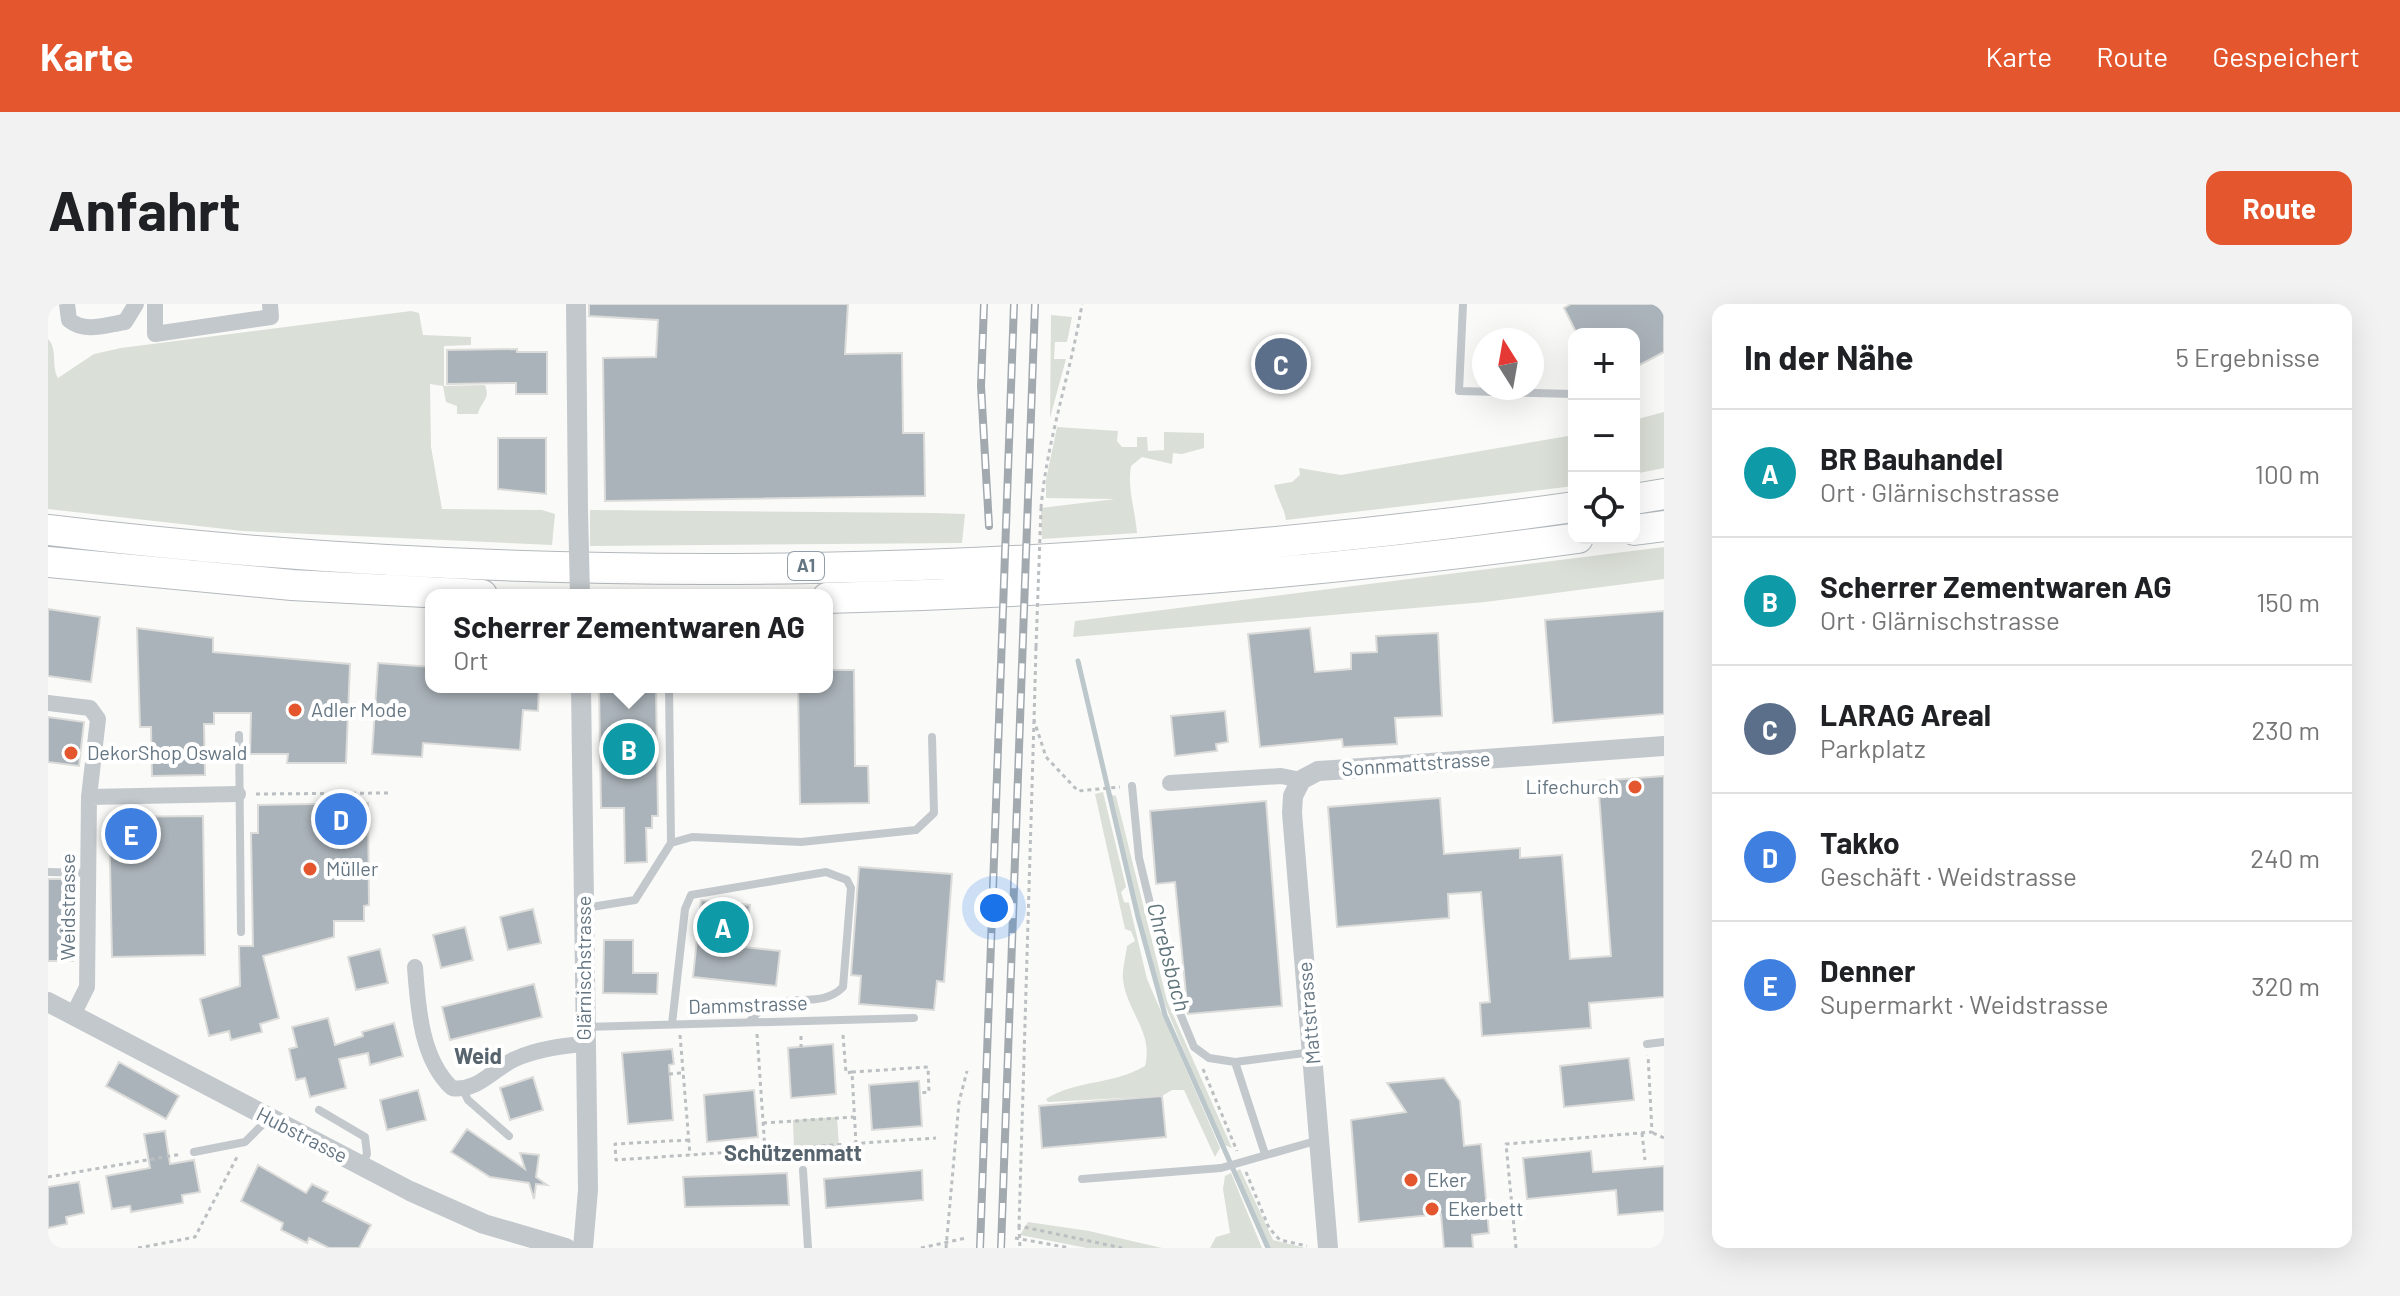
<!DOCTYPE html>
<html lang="de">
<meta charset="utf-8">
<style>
:root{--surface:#fff;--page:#f2f2f2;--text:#202124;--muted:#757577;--line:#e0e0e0;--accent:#e4572e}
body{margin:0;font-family:Barlow,sans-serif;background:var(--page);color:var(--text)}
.controls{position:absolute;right:24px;top:24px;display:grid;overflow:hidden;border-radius:16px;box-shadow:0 8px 32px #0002}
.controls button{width:72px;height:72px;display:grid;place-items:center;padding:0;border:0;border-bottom:2px solid var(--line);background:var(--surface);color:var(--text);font:40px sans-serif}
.compass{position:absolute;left:1424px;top:24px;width:72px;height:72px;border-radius:50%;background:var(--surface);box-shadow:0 8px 32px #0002;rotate:349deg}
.you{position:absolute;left:946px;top:604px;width:28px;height:28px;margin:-20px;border:6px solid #fff;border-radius:50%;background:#1a73e8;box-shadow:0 0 0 12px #1a73e833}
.badge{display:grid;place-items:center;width:52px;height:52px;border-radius:50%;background:var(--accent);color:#fff;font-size:26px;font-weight:700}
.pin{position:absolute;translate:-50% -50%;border:4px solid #fff;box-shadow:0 2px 8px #0006}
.popup{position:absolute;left:377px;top:285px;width:408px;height:104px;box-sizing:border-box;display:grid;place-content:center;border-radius:16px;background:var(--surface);filter:drop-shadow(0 2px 6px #0005);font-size:26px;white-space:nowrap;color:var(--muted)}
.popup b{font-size:30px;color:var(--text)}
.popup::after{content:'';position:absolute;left:50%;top:100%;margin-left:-16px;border:16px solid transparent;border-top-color:var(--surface)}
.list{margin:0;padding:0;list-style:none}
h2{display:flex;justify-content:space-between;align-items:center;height:104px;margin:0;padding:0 32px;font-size:34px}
h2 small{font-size:26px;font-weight:400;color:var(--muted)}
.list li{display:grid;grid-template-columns:52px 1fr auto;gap:24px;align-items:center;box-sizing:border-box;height:128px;padding:0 32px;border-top:2px solid var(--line)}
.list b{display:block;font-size:30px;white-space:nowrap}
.list p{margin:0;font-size:26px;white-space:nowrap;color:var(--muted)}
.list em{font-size:26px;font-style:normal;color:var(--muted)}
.icon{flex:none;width:44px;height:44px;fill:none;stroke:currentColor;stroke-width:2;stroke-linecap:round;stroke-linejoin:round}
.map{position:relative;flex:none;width:1616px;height:944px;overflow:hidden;border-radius:16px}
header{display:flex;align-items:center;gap:48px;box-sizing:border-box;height:112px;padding:0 40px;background:var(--accent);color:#fff}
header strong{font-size:38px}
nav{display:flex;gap:44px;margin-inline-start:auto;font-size:28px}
.intro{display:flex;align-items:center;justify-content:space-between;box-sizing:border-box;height:192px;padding:0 48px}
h1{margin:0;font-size:56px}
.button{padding:20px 36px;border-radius:16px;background:var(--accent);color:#fff;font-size:28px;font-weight:700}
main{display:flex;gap:48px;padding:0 48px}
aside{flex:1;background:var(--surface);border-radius:16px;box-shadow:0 8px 32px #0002}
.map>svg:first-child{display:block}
.green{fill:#dadfd7}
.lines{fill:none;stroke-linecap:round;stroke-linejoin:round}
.stream{stroke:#bbc7cb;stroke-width:5}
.building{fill:#aab3b9;stroke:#dcdcda;stroke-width:2}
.motorway-casing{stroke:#b4b9bd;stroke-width:32}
.path{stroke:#bbbfc2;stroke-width:3;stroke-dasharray:4 4;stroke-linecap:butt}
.service{stroke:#c3c8cc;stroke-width:8}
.minor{stroke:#c3c8cc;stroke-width:16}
.tertiary{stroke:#c3c8cc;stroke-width:20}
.motorway{stroke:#fff;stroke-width:30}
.rail-casing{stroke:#a2aab0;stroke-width:8}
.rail{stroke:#fff;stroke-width:5;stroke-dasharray:15;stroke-linecap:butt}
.path-bridge{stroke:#bbbfc2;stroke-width:3;stroke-dasharray:4 4;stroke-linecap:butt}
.tertiary-bridge{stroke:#c3c8cc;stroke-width:20}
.poi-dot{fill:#e4572e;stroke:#fff;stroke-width:3}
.labels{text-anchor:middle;stroke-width:8;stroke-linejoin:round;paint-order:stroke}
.shield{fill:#fff;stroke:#939fa8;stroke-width:2}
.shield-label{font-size:18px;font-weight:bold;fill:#657683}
.poi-label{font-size:20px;fill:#657683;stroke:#fff;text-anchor:start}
.street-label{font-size:20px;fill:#657683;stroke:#fff}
.water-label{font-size:22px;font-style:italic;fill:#60757c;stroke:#fff}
.neighbourhood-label{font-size:22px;font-weight:bold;fill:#57646e;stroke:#fff}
</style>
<header>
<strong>Karte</strong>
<nav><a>Karte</a><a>Route</a><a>Gespeichert</a></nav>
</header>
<div class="intro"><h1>Anfahrt</h1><a class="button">Route</a></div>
<main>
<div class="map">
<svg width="1616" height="944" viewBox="0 0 1616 944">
<rect width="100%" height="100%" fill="#fafaf8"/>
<!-- green -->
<path class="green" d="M363 7 371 9 375 31 423 33V41L396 42V82L437 81C443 96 432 98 430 110H409V102L398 98 395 82 382 80 383 143 394 205 494 206 507 210 504 241 195 227 0 205V35C10 45 3 62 10 74L46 50 73 44Z
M1003 11 1024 13 1019 38H1007L1006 55H1018L1002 114Z
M1616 108V164L1586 170V116Z
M1009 123 1070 127 1069 137 1074 143H1089V133H1099L1100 147 1116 146V128L1156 129V144L1134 150 1125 149 1124 160 1094 153 1083 162C1079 184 1087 205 1089 229L994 235 993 204 1067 195 998 194V176Z
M1526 131V182L1238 216C1236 203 1229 194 1226 181L1244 178 1252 171 1251 164 1293 171Z
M542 206 885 209 917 210 914 239 542 242Z
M1616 243V275L1437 298 1025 333 1027 317Z
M1055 488 1078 583 1073 588 1076 598 1081 599 1099 675 1172 844 1167 853 1136 786H1124L1114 792 1000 798 998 795C1027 776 1065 781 1097 762 1106 728 1078 707 1075 675 1074 665 1078 652 1079 642L1087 637 1083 627 1077 625 1047 490Z
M1060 490 1068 492 1119 697 1184 844 1174 840 1109 681Z
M789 813 791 843 746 846 745 816Z
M1192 865 1225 936 1257 944H1221L1187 868Z
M1183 869 1214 944H1162L1168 933 1182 929 1175 885 1177 872Z
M980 918 1041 927 1114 944H1039L972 931Z"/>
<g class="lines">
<!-- stream -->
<path class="stream" d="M1030 357 1090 613 1117 711 1220 944"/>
</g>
<!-- building -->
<path class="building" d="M541 0H800L797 50 854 49 855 129H876L877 192 557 197 555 54 608 53 610 16 541 12Z
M1523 0H1616V48L1586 64V30H1529L1516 4Z
M469 45V48H499V90H468V79L399 80V46Z
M450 134H498V190L450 185Z
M0 305 52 313 43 378 0 372Z
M1616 307V410L1505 419 1497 316Z
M89 324 165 334V348L302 360 298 459H239L240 450H202L203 409H166V420H156L157 471 104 472 103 423H92Z
M1262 324 1267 368 1303 365V349L1329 348 1328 332 1390 329 1394 412 1347 414 1349 440 1295 443 1294 435 1212 443 1200 330Z
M330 359 383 363V383H491L490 407 475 406 472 446 375 439 374 453 324 450Z
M779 366H806L807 462H820L821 499 752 500 750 383H779Z
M551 383H608L610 512H604V524H598L599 558 577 559 576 504H553Z
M1177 407 1180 438 1168 440 1169 447 1127 452 1123 412Z
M0 413 36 418 31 462 0 458Z
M1616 472V693L1541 699 1543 724 1434 732 1432 699 1442 698 1433 588 1400 590 1401 614 1289 623 1280 503 1392 494 1396 550 1472 544V554L1514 551 1522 655 1563 652 1550 477Z
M1218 497 1234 702 1140 710 1127 578 1108 580 1102 507Z
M320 499 321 601 316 602V617H286V633L215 652 231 714 212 720 214 728 183 736 181 727 161 732 152 695 192 682 191 642H205L203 529H210V501Z
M155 512 157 651 64 653 61 513Z
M811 563 904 570 896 678 889 677 886 706 811 700 813 672 803 671Z
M0 575H18L19 612H25V657H0Z
M653 596 702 601 697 643 732 647 728 682 645 673Z
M485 605 493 639 460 646 452 613Z
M417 623 425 656 393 664 385 631Z
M556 636H585V669H610L609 690 555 689Z
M332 645 340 679 308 686 300 653Z
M486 680 494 713 402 736 394 703Z
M280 714 287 741 315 732 314 728 346 719 355 752 322 761 320 749 291 755 298 784 262 793 257 774 248 776 241 745 249 743 244 723Z
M785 740 788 790 743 794 740 744Z
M624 745 626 760 621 761 625 816 580 820 574 749Z
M1581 754 1586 796 1516 803 1512 762Z
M71 758 131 792 118 815 58 782Z
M485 773 495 806 462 816 452 784Z
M1396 774 1412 797 1416 842 1433 840 1441 929 1424 931 1425 944H1396L1393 910 1311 918 1303 816 1358 808 1339 779Z
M871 777 874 822 824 826 821 781Z
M370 786 378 816 339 826 332 796Z
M706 786 710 833 659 838 656 791Z
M1114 792 1118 833 994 844 991 802Z
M419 825 477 865 472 849 491 851 488 873 499 881 488 880 486 895 481 879 442 873 403 848Z
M117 827 122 860 146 856 152 888 134 891 135 899 83 908 82 902 64 905 58 872 102 864 96 830Z
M1543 847 1545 868 1616 862V907L1570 911 1568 886 1479 895 1475 854Z
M210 861 258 889 264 880 280 888 275 897 323 921 311 944H281L261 934 259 939 233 926 235 919 193 897Z
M874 866 875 896 778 904 776 875Z
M739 869 741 901 637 903 635 873Z
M31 878 36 909 18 913 19 920 0 924V883Z"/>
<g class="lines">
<defs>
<path id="motorway" d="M1586 195 1616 190
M0 226C505 287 1023 274 1526 203
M1586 226 1616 222
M0 258 244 281 434 291
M779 294C1030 288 1281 268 1530 234"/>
</defs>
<!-- motorway casing -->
<use href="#motorway" class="motorway-casing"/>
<!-- path -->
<path class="path" d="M993 204C999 134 1023 69 1034 0
M988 343 986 416 998 453 1030 487 1072 483
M986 416 971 922 1074 944
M208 490 340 489
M709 730 717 846
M632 731 642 851
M795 731 798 769 804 768
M753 732V743
M1155 765 1189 847
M621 770 633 769
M715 819 806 813
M1594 829 1597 856
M1605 829 1616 834
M641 836 567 840 568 856 888 834
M808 840 804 768 880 763 881 788 872 789
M1198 868 1221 924 1232 936 1259 942
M0 873 134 850
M967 934 1022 944
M90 944 147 933 189 853
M873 944 918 934
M898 944 911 798 919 767
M1468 944 1458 840 1604 828 1600 751"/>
<!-- service -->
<path class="service" d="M1415 0 1411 87 1526 90
M621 383 623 539
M191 431 193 628
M1084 482 1091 554 1124 690 1146 743 1161 754 1187 758 1264 748
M0 568 41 569
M537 604 587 596 623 539 644 533 753 538 868 526 886 509 884 433
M624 720 637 605 643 591 778 568 799 576 803 584 795 683C770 709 729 681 702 717
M537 723 866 714
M1599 740 1616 738
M1187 758 1217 850
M415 786 420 796 461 832
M271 806 317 833 319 850 314 861
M146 848 197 838 221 814
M755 866 760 944
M1034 875 1173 864 1271 836"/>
<!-- minor -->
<path class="minor" d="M19 0 21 16C37 29 57 21 77 18L88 0
M107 0V30L223 13 222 0
M0 399 42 404 50 415 41 493
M1122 479 1233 472 1253 476
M367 663C370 704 373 755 404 784 430 788 445 765 467 755 488 745 513 742 536 740
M25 711 39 683 41 493 190 490"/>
<!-- tertiary -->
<path class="tertiary" d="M528 0 530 206
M533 383 540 886 535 944
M0 698 362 887 436 920 518 944
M1280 944 1244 509 1245 492 1253 476 1270 467 1286 466 1616 442"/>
<!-- motorway -->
<use href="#motorway" class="motorway"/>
<defs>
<path id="rail" d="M936 0 933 82 941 222
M932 944 966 0
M953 944 987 0"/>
</defs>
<!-- rail casing -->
<use href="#rail" class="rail-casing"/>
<!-- rail -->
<use href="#rail" class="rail"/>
<!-- path-bridge -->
<path class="path-bridge" d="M988 343 993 204
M971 922 972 944"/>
<!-- tertiary-bridge -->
<path class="tertiary-bridge" d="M530 206 532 291"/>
</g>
<!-- markers -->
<g class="poi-dot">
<circle cx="247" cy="406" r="8"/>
<circle cx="23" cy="449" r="8"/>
<circle cx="1587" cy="483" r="8"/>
<circle cx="262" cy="565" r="8"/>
<circle cx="1363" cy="876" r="8"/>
<circle cx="1384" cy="905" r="8"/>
</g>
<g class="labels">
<!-- shield labels -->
<rect class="shield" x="740" y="248" width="36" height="28" rx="6"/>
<g class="shield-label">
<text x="758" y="268">A1</text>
</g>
<!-- poi labels -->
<g class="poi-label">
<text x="263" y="413">Adler Mode</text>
<text x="39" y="456">DekorShop Oswald</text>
<text x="1571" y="490" text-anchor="end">Lifechurch</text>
<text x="278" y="572">Müller</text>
<text x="1379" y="883">Eker</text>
<text x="1400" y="912">Ekerbett</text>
</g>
<!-- street labels -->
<g class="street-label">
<text transform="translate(1368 460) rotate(-4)" y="7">Sonnmattstrasse</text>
<text transform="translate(20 603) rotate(-90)" y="7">Weidstrasse</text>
<text transform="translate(536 664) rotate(-90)" y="7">Glärnischstrasse</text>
<text transform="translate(700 701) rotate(-2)" y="7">Dammstrasse</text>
<text transform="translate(1261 709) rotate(-95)" y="7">Mattstrasse</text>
<text transform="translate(254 831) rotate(27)" y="7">Hubstrasse</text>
</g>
<!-- water labels -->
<g class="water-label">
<text transform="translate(1121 653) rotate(75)" y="8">Chrebsbach</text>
</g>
<!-- neighbourhood labels -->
<g class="neighbourhood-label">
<text x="430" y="760">Weid</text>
<text x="745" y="857">Schützenmatt</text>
</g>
</g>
</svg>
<div class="controls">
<button>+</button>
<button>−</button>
<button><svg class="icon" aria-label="locate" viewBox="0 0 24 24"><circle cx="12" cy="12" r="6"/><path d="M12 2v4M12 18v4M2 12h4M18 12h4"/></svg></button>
</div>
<svg class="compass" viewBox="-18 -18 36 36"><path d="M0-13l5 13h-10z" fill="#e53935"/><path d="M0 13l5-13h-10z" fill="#757577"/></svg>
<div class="you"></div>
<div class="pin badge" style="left:675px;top:623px;background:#0f9aa8">A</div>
<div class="pin badge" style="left:581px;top:445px;background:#0f9aa8">B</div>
<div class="popup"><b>Scherrer Zementwaren AG</b>Ort</div>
<div class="pin badge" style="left:1233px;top:60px;background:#5c6f8a">C</div>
<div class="pin badge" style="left:293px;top:515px;background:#3f7fe0">D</div>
<div class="pin badge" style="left:83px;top:530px;background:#3f7fe0">E</div>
</div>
<aside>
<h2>In der Nähe<small>5 Ergebnisse</small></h2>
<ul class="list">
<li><span class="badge" style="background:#0f9aa8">A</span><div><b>BR Bauhandel</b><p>Ort · Glärnischstrasse</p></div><em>100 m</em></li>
<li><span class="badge" style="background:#0f9aa8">B</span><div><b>Scherrer Zementwaren AG</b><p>Ort · Glärnischstrasse</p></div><em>150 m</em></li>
<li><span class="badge" style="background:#5c6f8a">C</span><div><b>LARAG Areal</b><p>Parkplatz</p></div><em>230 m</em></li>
<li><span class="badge" style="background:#3f7fe0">D</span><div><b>Takko</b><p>Geschäft · Weidstrasse</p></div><em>240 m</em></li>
<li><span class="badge" style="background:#3f7fe0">E</span><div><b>Denner</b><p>Supermarkt · Weidstrasse</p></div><em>320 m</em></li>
</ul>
</aside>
</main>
